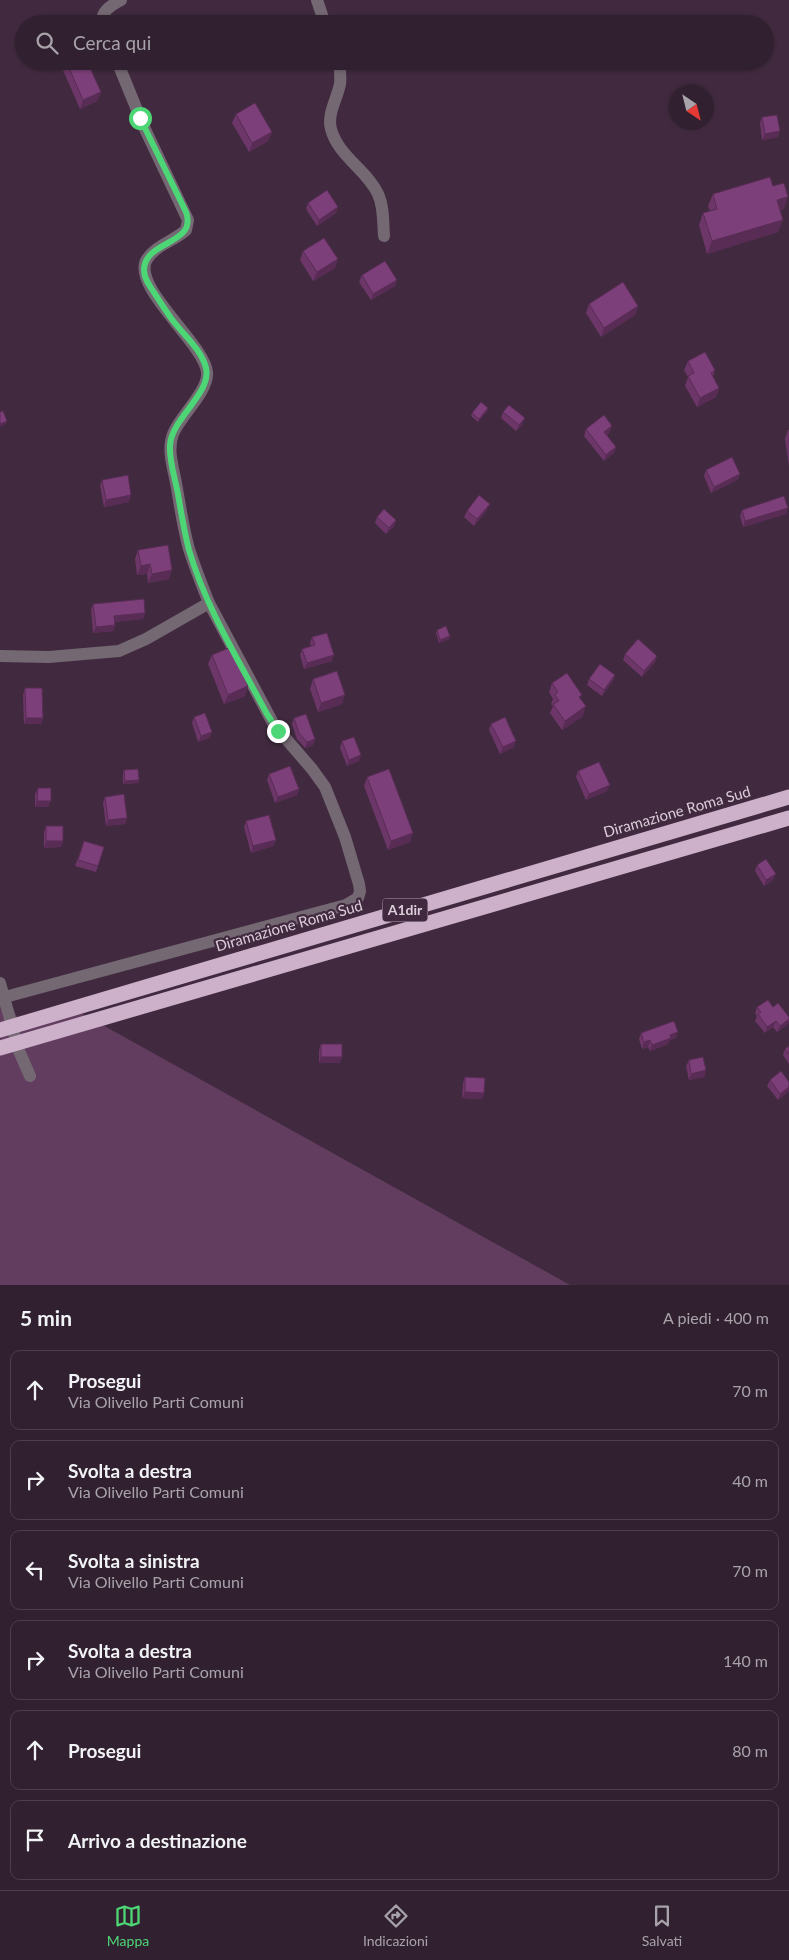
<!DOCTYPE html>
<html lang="it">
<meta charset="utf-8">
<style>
:root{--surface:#31202f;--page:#3d2d3b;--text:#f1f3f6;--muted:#a8a3aa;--line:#4c3e4b;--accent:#4dd676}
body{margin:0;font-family:Lato,sans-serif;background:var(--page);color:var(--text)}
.compass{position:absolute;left:669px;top:85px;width:45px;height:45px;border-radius:50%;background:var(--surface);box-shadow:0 1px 4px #0004;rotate:145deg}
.stop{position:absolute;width:15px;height:15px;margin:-11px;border:4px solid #4dd676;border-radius:50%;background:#fff}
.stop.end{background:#4dd676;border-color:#fff;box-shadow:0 1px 5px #0008}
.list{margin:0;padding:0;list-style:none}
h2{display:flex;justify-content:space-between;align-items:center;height:65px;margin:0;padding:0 20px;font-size:21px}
h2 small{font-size:16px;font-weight:400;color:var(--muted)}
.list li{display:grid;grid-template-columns:32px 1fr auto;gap:15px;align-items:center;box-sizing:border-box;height:80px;margin:0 10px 10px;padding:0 10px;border:1px solid var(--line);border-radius:10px}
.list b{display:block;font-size:19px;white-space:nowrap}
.list p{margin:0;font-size:16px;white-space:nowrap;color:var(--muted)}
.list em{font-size:16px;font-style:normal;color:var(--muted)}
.icon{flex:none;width:28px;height:28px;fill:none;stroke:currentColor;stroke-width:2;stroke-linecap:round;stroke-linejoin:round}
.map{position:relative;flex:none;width:789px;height:1285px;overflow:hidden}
.search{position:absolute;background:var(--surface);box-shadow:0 1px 4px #0004;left:15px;right:15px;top:15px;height:55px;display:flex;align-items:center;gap:12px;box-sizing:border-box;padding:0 18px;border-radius:28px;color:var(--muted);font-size:19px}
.sheet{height:605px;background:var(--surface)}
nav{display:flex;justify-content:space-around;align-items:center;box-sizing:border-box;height:70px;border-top:1px solid var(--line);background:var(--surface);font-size:14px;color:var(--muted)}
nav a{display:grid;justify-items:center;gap:2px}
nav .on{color:var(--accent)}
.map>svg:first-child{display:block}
.green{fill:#623d5f}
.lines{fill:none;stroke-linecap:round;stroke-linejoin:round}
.minor{stroke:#746873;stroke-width:12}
.highway{stroke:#cdb0ca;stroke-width:15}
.wall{fill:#6c3668}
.shaded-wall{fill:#582c55}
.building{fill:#7d3f79;stroke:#582c55}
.route{stroke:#4dd676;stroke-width:6}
.labels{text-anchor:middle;stroke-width:4.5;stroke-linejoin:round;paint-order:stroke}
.shield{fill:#412a3f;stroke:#ae9cac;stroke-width:1}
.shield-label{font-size:14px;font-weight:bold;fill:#dccdda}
.street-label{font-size:15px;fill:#dccdda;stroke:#412a3f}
</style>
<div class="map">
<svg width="789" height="1285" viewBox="0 0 789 1285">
<rect width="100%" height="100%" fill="#412a3f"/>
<!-- green -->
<path class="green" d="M0 983 5 997 21 1023 72 1008 570 1285H0Z"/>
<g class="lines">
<!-- minor -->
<path class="minor" d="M317 0 325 24
M102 24C101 11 110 6 121 0
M339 61C340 69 341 76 340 84 337 99 327 114 331 129 338 156 367 170 378 194 384 207 383 223 384 236
M0 656 49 657 119 651 146 639 209 603C202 585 195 568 189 549 183 528 180 505 176 483 173 467 167 450 173 434 180 416 209 391 207 372 204 343 130 286 147 259 156 245 174 241 186 230L188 220 144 127 117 61
M0 983 19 1051 30 1076
M5 997 346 905 358 898 360 891 359 884 345 837 325 787 312 769 274 725 209 603"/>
<!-- highway -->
<path class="highway" d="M0 1030 789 797
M0 1048 789 818"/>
</g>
<!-- wall -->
<path class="wall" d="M66 61H87L101 92 97 101 80 109 63 70Z
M268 61H293L285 67 282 63 274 69Z
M236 114 272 132 268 141 249 152 232 123Z
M762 117 778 137 762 140 760 123Z
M773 186 784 209 780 210 778 232 707 254 699 225 703 213 710 211 708 206 713 194Z
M308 203 336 213 317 226 306 209Z
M303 251 335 268 313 281 300 260Z
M362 275 395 286 371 300 359 282Z
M589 304 638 306 635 315 601 337 586 313Z
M688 361 715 370 713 376 719 388 716 397 697 407 685 386 688 377 684 370Z
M488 408 487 411 478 422 471 416 472 413Z
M503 412 522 425 516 431 501 418Z
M586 429 610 432 607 435 616 447 614 453 604 461 584 436Z
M788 430H789V466L785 439Z
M706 470 740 474 737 480 711 493 704 476Z
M102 480 129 502 104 507 100 486Z
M487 510 474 526 464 517 467 511Z
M742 510 786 514 743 527 740 516Z
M377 517 396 520 394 526 386 534 375 523Z
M138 550 169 579 148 583 147 574 137 575 135 559Z
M93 604 145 613 143 619 114 622 115 625 113 631 93 633 91 610Z
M437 630 450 636 449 639 439 643 436 633Z
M312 637 332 661 304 669 300 655 302 649 311 646 310 643Z
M625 654 657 656 655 662 642 677 623 660Z
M212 655 248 686 245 696 224 704 208 664Z
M615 675 613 681 602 696 587 685 589 679Z
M313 679 342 704 318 712 310 689Z
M552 683 581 699 583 716 562 730 550 713 553 706 551 704 553 699 549 692Z
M25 688 43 718 41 724H24L23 695Z
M194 717 212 732 209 738 198 742 192 723Z
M294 718 315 739 313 745 305 748 297 739 292 724Z
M491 724 514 747 500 754 489 730Z
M342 741 359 761 347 766 340 748Z
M124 770 139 780 138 783 123 784V773Z
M578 771 607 791 586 800 576 777Z
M269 774 299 789 297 795 275 803 267 780Z
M367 777 410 842 388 850 364 786Z
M38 788 48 807H35V794Z
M105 797 127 818 125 824 106 826 103 803Z
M246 821 276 840 273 846 251 853 244 827Z
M46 826 63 841 61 847 44 848V832Z
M84 841 104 847 96 872 75 866Z
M757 865 773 880 764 886 755 871Z
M757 1007H773L789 1017V1021L788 1024 777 1032 773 1027 765 1033 755 1021 757 1016 755 1013Z
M641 1033 676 1038 670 1040 668 1044 650 1051 648 1047 642 1049 639 1039Z
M321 1044 340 1063H319V1050Z
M789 1046V1064L783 1055 785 1049Z
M689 1060 706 1070 704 1077 689 1080 686 1066Z
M465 1077 484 1093 482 1099 462 1098 463 1083Z
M770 1080 789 1082V1091L778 1100 767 1086Z"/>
<!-- shaded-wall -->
<path class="shaded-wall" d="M772 46 770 52 765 54V48Z
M277 61H282V63L274 69Z
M287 61H293L285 67Z
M101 92 97 101 80 109 83 100Z
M780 131 778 137 762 140 765 134Z
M272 132 268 141 249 152 252 143Z
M788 197 784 209 772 212 777 200Z
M338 207 336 213 317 226 319 220Z
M783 220 778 232 707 254 712 241Z
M338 259 335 268 313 281 317 272Z
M397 280 395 286 371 300 373 294Z
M638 306 635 315 601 337 604 328Z
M719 388 716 397 697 407 700 398Z
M488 408 487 411 478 422 479 419Z
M525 418 522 425 516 431 519 425Z
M7 421 6 424 0 427V424Z
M612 426 610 432 602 438 604 432Z
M616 447 614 453 604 461 606 455Z
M740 474 737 480 711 493 714 487Z
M131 495 129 502 104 507 106 500Z
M490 504 487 510 474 526 477 519Z
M788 508 786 514 743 527 745 521Z
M396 520 394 526 386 534 389 528Z
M150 564 147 574 137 575 141 566Z
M172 570 169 579 148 583 152 574Z
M145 613 143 619 111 622 114 616Z
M115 625 113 631 93 633 96 627Z
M450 636 449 639 439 643 440 640Z
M334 655 332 661 304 669 307 663Z
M657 656 655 662 642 677 644 671Z
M615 675 613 681 602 696 604 690Z
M248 686 245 696 224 704 228 695Z
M345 695 342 704 318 712 321 703Z
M586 706 583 716 562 730 565 721Z
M26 718H43L41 724H24Z
M212 732 209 738 198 742 201 736Z
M315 739 313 745 305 748 307 742Z
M516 741 514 747 500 754 503 747Z
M361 755 359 761 347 766 349 760Z
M139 780 138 783 123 784 125 781Z
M610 785 607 791 586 800 589 794Z
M299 789 297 795 275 803 278 797Z
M37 801H51L48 807H35Z
M127 818 125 824 106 826 108 820Z
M413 833 410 842 388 850 391 841Z
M276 840 273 846 251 853 253 846Z
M46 841H63L61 847 44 848Z
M776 874 773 880 764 886 766 880Z
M789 1019 788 1024 777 1032 780 1026Z
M776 1021 773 1027 765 1033 767 1027Z
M678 1032 676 1038 670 1040 668 1044 650 1051 652 1045 670 1035Z
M650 1040 648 1047 642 1049 644 1042Z
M321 1057H342L340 1063H319Z
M706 1070 704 1077 689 1080 691 1074Z
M789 1087V1091L778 1100 780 1094Z
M465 1092 484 1093 482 1099 462 1098Z"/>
<!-- building -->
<path class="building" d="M767 30 772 46 765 48V31Z
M66 61H87L101 92 83 100Z
M255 103 272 132 252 143 236 114Z
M777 115 780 131 765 134 762 117Z
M770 177 773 186 784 183 788 197 777 200 783 220 712 241 703 213 717 209 713 194Z
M327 190 338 207 319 220 308 203Z
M324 238 338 259 317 272 303 251Z
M385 261 397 280 373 294 362 275Z
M623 282 638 306 604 328 589 304Z
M705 352 715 370 711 373 719 388 700 398 688 376 694 373 688 361Z
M481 402 488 408 479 419 472 413Z
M509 405 525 418 519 425 503 412Z
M3 411 7 421 0 424V412Z
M604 415 612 426 604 432 616 447 606 455 586 429Z
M732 457 740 474 714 487 706 470Z
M128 475 131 495 106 500 102 480Z
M479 495 490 504 477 519 467 511Z
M784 496 788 508 745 521 742 510Z
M384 509 396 520 389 528 377 517Z
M168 545 172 570 152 574 150 564 141 566 138 550Z
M144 599 145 613 114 616 115 625 96 627 93 604Z
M446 626 450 636 440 640 437 630Z
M327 633 334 655 307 663 302 649 315 645 312 637Z
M638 639 657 656 644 671 625 654Z
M231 647 248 686 228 695 212 655Z
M600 664 615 675 604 690 589 679Z
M337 671 345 695 321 703 313 679Z
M567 673 582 695 579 697 586 706 565 721 553 704 559 701 555 695 558 692 552 683Z
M25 688H42L43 718H26Z
M205 713 212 732 201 736 194 717Z
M306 714 315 739 307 742 299 733 294 718Z
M505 717 516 741 503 747 491 724Z
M354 737 361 755 349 760 342 741Z
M599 762 610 785 589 794 578 771Z
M290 766 299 789 278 797 269 774Z
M138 769 139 780 125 781 124 770Z
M389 769 413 833 391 841 367 777Z
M38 788H51V801H37Z
M124 794 127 818 108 820 105 797Z
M269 815 276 840 253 846 246 821Z
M46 826H63V841H46Z
M84 841 104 847 98 866 78 860Z
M766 859 776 874 766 880 757 865Z
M768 1000 773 1007 778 1003 789 1017V1019L780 1026 776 1021 767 1027 758 1014 761 1012 757 1007Z
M674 1021 678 1032 670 1035 671 1038 652 1045 650 1040 644 1042 641 1033Z
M321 1044H342V1057H321Z
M789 1046V1054L785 1049Z
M703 1057 706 1070 691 1074 689 1060Z
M781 1071 789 1082V1087L780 1094 770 1080Z
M465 1077 485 1078 484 1093 465 1092Z"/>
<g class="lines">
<!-- route -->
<path class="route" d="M140 118 186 212C198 245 144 240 144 270 144 279 150 286 155 294 161 303 167 313 174 322 185 336 202 351 206 368 212 393 172 418 170 445 169 461 175 478 178 494 181 512 184 531 189 550 206 608 239 661 267 714L278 731"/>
</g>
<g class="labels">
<!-- shield labels -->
<rect class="shield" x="382.5" y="898.5" width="45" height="23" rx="4"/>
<g class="shield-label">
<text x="405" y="915">A1dir</text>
</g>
<!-- street labels -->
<g class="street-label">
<text transform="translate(677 812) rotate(-16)" y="5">Diramazione Roma Sud</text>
<text transform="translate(289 926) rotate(-16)" y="5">Diramazione Roma Sud</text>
</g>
</g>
</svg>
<svg class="compass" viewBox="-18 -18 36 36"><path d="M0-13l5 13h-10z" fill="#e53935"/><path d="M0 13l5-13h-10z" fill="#a8a3aa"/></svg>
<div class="stop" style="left:140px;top:118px"></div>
<div class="stop end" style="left:278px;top:731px"></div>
<div class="search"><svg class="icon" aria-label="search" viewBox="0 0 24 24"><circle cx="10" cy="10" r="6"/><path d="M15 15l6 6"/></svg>Cerca qui</div>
</div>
<section class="sheet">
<h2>5 min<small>A piedi · 400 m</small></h2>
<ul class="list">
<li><svg class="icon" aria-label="ahead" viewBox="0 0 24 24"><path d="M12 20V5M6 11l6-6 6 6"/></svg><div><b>Prosegui</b><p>Via Olivello Parti Comuni</p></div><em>70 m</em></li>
<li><svg class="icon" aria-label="right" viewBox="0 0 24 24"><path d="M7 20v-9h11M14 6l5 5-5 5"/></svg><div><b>Svolta a destra</b><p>Via Olivello Parti Comuni</p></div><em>40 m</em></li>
<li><svg class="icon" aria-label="left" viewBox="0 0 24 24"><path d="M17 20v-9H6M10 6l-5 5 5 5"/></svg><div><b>Svolta a sinistra</b><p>Via Olivello Parti Comuni</p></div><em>70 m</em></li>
<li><svg class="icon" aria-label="right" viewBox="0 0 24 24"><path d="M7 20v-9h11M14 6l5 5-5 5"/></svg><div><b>Svolta a destra</b><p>Via Olivello Parti Comuni</p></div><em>140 m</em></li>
<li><svg class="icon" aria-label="ahead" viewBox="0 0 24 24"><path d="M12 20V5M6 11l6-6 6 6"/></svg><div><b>Prosegui</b></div><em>80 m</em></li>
<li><svg class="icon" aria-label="arrive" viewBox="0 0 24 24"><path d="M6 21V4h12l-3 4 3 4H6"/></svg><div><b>Arrivo a destinazione</b></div></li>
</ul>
</section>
<nav>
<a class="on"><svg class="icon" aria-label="map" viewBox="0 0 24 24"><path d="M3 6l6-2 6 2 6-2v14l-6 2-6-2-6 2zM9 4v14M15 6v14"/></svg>Mappa</a>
<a><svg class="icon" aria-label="directions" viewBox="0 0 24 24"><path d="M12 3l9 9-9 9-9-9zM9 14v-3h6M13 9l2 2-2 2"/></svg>Indicazioni</a>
<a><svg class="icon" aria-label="saved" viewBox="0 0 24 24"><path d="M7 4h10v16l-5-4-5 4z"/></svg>Salvati</a>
</nav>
